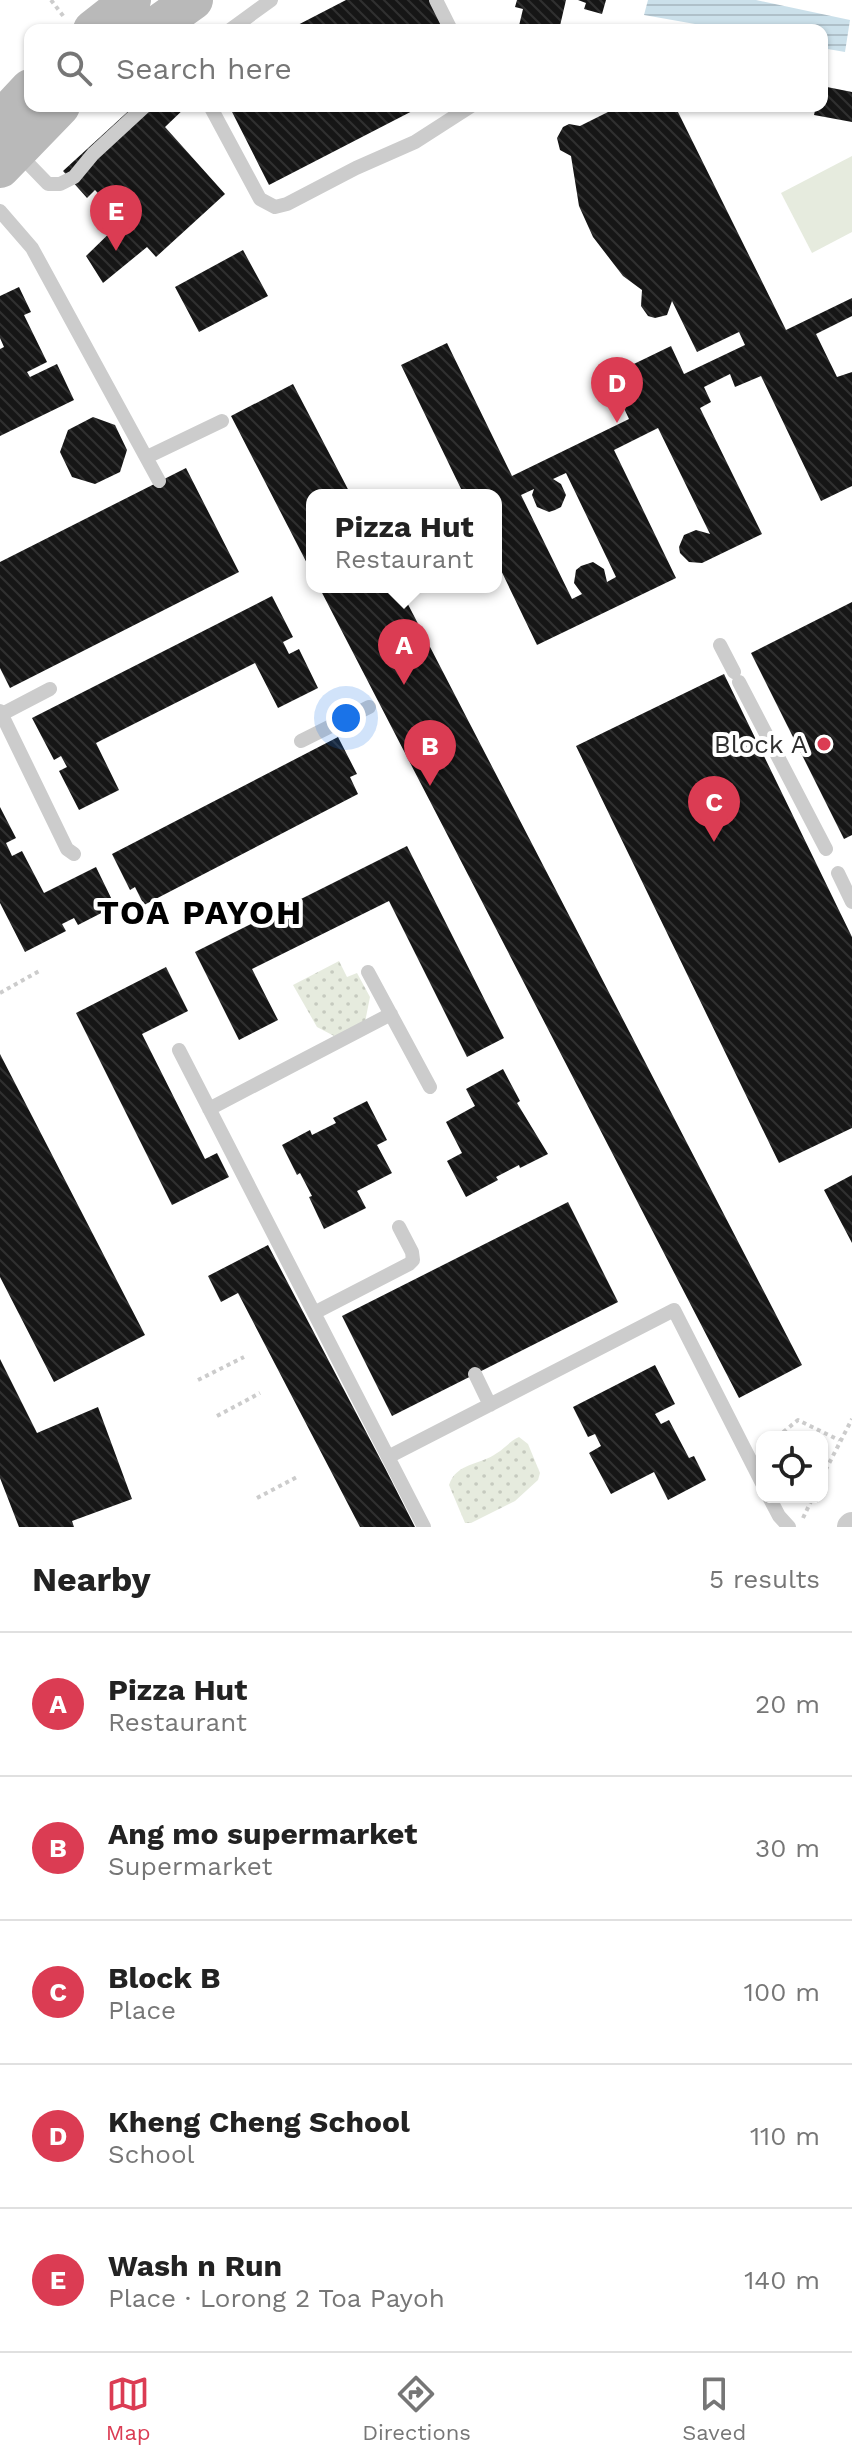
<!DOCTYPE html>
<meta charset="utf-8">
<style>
:root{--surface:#fff;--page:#f2f2f2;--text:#222;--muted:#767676;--line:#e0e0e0;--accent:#db3c53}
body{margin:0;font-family:"Work Sans",sans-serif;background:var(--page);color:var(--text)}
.controls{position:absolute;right:24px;bottom:24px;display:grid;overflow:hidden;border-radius:16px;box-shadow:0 2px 6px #0004}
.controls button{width:72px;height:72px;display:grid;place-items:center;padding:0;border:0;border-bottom:2px solid var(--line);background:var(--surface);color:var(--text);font:40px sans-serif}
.you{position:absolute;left:346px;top:718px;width:28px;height:28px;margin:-20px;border:6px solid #fff;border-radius:50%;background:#1a73e8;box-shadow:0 0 0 12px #1a73e833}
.badge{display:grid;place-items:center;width:52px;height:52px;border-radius:50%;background:var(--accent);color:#fff;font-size:26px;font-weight:700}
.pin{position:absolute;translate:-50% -66px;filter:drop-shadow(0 2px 4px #0008)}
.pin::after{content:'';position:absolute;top:42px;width:28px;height:24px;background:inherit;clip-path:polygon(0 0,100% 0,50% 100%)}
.popup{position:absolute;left:306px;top:489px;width:196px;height:104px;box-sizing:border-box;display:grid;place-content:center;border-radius:16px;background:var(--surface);filter:drop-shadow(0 2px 6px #0005);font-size:26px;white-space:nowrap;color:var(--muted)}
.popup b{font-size:30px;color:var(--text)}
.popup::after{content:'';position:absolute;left:50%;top:100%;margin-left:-16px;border:16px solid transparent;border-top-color:var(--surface)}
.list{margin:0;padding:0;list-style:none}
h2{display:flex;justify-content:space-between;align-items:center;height:104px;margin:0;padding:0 32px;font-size:34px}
h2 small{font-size:26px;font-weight:400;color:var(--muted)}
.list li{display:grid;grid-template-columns:52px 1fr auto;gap:24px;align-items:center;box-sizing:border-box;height:144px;padding:0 32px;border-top:2px solid var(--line)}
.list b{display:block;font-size:30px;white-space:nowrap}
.list p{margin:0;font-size:26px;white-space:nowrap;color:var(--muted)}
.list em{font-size:26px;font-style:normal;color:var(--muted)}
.icon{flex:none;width:44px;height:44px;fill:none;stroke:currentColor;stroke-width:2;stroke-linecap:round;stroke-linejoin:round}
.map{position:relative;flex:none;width:852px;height:1527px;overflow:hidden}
.search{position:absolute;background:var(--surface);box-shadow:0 2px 6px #0004;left:24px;right:24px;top:24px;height:88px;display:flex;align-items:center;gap:20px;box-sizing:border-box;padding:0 28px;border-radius:16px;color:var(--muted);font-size:30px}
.sheet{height:824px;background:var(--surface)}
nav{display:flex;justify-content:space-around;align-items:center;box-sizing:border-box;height:112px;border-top:2px solid var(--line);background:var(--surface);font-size:22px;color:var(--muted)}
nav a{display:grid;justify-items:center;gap:4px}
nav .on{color:var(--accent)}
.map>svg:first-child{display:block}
.park{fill:url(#park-dots)}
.pitch{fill:#e6ebde}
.water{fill:url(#water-rules)}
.building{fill:url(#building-back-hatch);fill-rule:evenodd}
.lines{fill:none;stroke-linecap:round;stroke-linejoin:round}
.path{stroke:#ccc;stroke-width:4;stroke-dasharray:4 4;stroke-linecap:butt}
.lane{stroke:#ccc;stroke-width:14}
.street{stroke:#ccc;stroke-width:28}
.secondary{stroke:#b9b9b9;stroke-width:40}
.poi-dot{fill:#db3c53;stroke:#fff;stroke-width:3}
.labels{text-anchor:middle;stroke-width:8;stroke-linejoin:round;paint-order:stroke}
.poi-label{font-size:26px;fill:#2f2f2f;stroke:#fff;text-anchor:end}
.district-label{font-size:34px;font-weight:bold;letter-spacing:2px;fill:#000;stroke:#fff}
</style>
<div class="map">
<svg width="852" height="1527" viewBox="0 0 852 1527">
<defs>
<pattern id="park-dots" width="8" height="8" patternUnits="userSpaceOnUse" patternTransform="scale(2)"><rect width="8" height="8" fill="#e6ebde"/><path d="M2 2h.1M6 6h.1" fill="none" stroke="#c6cabf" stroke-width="1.8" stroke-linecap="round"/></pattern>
<pattern id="water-rules" width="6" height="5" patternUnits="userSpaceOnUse" patternTransform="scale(2)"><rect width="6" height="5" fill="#cbe0ea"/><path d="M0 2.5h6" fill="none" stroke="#afc0c9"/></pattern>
<pattern id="building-back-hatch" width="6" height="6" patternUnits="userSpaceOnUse" patternTransform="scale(2)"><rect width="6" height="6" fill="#161616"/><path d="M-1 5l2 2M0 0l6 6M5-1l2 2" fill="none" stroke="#303030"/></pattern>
</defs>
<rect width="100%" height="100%" fill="#fff"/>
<!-- park -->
<path class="park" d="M339 961 347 977 357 973 370 997 365 1022 336 1037 317 1027 293 985Z
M519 1437 528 1444 540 1473 538 1480 515 1501 471 1523H465L449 1485C457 1462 479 1466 497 1453 505 1448 510 1441 519 1437Z"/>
<!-- pitch -->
<path class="pitch" d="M852 156V232L812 253 781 193Z"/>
<!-- water -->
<path class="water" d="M648 0H756L850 20 845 52 822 48V30H729L644 15Z"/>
<!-- building -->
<path class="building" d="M346 0H429L444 30H288Z
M517 0H566L559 30H518L523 9 515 7Z
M578 0H606L602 14 584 9 586 3Z
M822 86 852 92V122L814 115 816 106H822Z
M134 106H187L165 127 225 194 156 257 147 247 103 283 86 256 123 220 95 190 87 198 63 171Z
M229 106H422L269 185Z
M620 106H675L786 330 852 298V316L816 334 837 377 852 372V486L821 501 761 376 735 387 730 374 704 387 711 402 700 408 762 534 702 563 689 562 680 553 679 547 684 535 696 530 710 534 658 428 614 450 676 578 537 645 496 560V495H464L401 365 447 343 512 476 629 419 609 376 671 346 684 374 745 345 739 332 697 352 672 301 667 315 655 318 648 316 641 306 642 290 623 276 593 237 579 206 571 156 560 150 557 138 563 127 569 124 580 126ZM566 473 616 577 607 582 604 569 593 562 581 566 576 570 574 583 582 594 572 599 521 495 534 489 532 495 537 507 549 512 555 510 561 507 566 495 561 484 553 479Z
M243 250 268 296 199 332 175 287Z
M19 287 31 312 24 315 47 362 27 372 30 377 57 364 74 400 0 436V349L4 347 0 338V296Z
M293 384 351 495H312V573L231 416Z
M93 417 115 425 127 450 120 472 95 484 72 477 60 452 68 430Z
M186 468 239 572 10 688 0 668V562Z
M319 587H399L802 1365 739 1398Z
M272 596 293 637 283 642 289 654 299 649 318 688 278 708 255 663 96 743 119 790 79 810 59 771 67 767 61 756 54 760 32 718Z
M852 602V835L844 839 751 653Z
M724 674 852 937V1128L779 1163 576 746Z
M338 737 357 774 350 777 358 794 144 905 135 887 130 890 112 854Z
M0 807 16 838 6 843 12 856 22 851 44 893 96 867 115 906 78 925 74 918 62 924 66 931 25 952 0 903Z
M407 846 504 1038 467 1057 389 901 252 969 278 1020 239 1040 195 952Z
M166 967 188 1011 142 1034 205 1159 217 1153 229 1177 172 1205 76 1013Z
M0 1054 145 1335 54 1382 0 1277Z
M503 1069 520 1101 517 1103 548 1154 520 1168 519 1165 496 1177 498 1180 466 1197 447 1161 462 1153 446 1122 475 1106 466 1089Z
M367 1101 387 1140 377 1145 392 1173 357 1191 366 1208 324 1229 309 1197 312 1196 300 1173 297 1175 282 1145 310 1130 312 1135 336 1123 333 1118Z
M852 1175V1243L824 1190Z
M568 1202 618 1302 392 1416 342 1316Z
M268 1245 385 1468 415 1527H360L238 1293 221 1302 208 1276Z
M0 1359 37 1433 98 1407 132 1499 72 1521 74 1527H19L0 1478Z
M655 1365 675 1404 655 1414 661 1424 669 1420 689 1458 694 1456 706 1480 668 1500 654 1472 611 1494 589 1453 601 1446 595 1434 588 1437 573 1407Z"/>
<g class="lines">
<!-- path -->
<path class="path" d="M51 0 64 17
M0 993 41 970
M198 1380 244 1357
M217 1416 260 1393
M777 1437 798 1420 839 1440
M822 1477 852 1419
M257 1498 297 1477
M803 1518 813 1497"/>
<!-- lane -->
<path class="lane" d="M436 0 451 30
M230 30 271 0
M210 106 260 199 275 207 287 204 356 168 415 142 471 106
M18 153 48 184H60L74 177 93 154 145 106
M0 211 32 248 159 481
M147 457 222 421
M720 645 734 672
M739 682 826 849
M0 711 67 849 74 854
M2 714 50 689
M301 741 369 707
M838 873 852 902
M368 972 430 1087
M179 1050 424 1527
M209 1109 391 1014
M314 1313 409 1264 413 1260 412 1252 399 1227
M475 1374 490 1405
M388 1457 674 1310 762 1483
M769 1497 779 1516 789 1527"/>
<!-- street -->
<path class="street" d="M851 1527 852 1526"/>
<!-- secondary -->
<path class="secondary" d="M93 30 131 0
M151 30 193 0
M0 121 30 89
M0 168 60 106"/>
</g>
<!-- markers -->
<circle class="poi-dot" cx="824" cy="744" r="8"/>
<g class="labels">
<!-- poi labels -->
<g class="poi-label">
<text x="808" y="753">Block A</text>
</g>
<!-- district labels -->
<g class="district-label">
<text x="200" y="924">TOA PAYOH</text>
</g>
</g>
</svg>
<div class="controls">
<button><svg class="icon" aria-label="locate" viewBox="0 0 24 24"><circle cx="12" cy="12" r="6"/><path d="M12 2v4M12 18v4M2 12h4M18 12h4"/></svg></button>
</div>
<div class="you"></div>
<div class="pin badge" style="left:404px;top:685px">A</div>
<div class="popup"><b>Pizza Hut</b>Restaurant</div>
<div class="pin badge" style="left:430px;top:786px">B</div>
<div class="pin badge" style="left:714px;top:842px">C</div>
<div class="pin badge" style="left:617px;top:423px">D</div>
<div class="pin badge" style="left:116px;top:251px">E</div>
<div class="search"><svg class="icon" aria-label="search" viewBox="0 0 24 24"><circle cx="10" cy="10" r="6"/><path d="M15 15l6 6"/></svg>Search here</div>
</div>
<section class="sheet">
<h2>Nearby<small>5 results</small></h2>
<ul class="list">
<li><span class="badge">A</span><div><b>Pizza Hut</b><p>Restaurant</p></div><em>20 m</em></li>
<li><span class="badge">B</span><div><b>Ang mo supermarket</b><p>Supermarket</p></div><em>30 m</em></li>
<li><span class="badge">C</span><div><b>Block B</b><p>Place</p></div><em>100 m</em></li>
<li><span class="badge">D</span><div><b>Kheng Cheng School</b><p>School</p></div><em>110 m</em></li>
<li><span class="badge">E</span><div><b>Wash n Run</b><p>Place · Lorong 2 Toa Payoh</p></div><em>140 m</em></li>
</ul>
</section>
<nav>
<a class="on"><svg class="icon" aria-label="map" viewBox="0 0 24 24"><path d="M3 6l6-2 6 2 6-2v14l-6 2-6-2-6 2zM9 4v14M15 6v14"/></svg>Map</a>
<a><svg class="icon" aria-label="directions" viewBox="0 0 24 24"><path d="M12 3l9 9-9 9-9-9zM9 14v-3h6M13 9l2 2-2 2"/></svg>Directions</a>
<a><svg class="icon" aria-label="saved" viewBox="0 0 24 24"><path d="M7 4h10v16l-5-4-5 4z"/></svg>Saved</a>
</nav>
